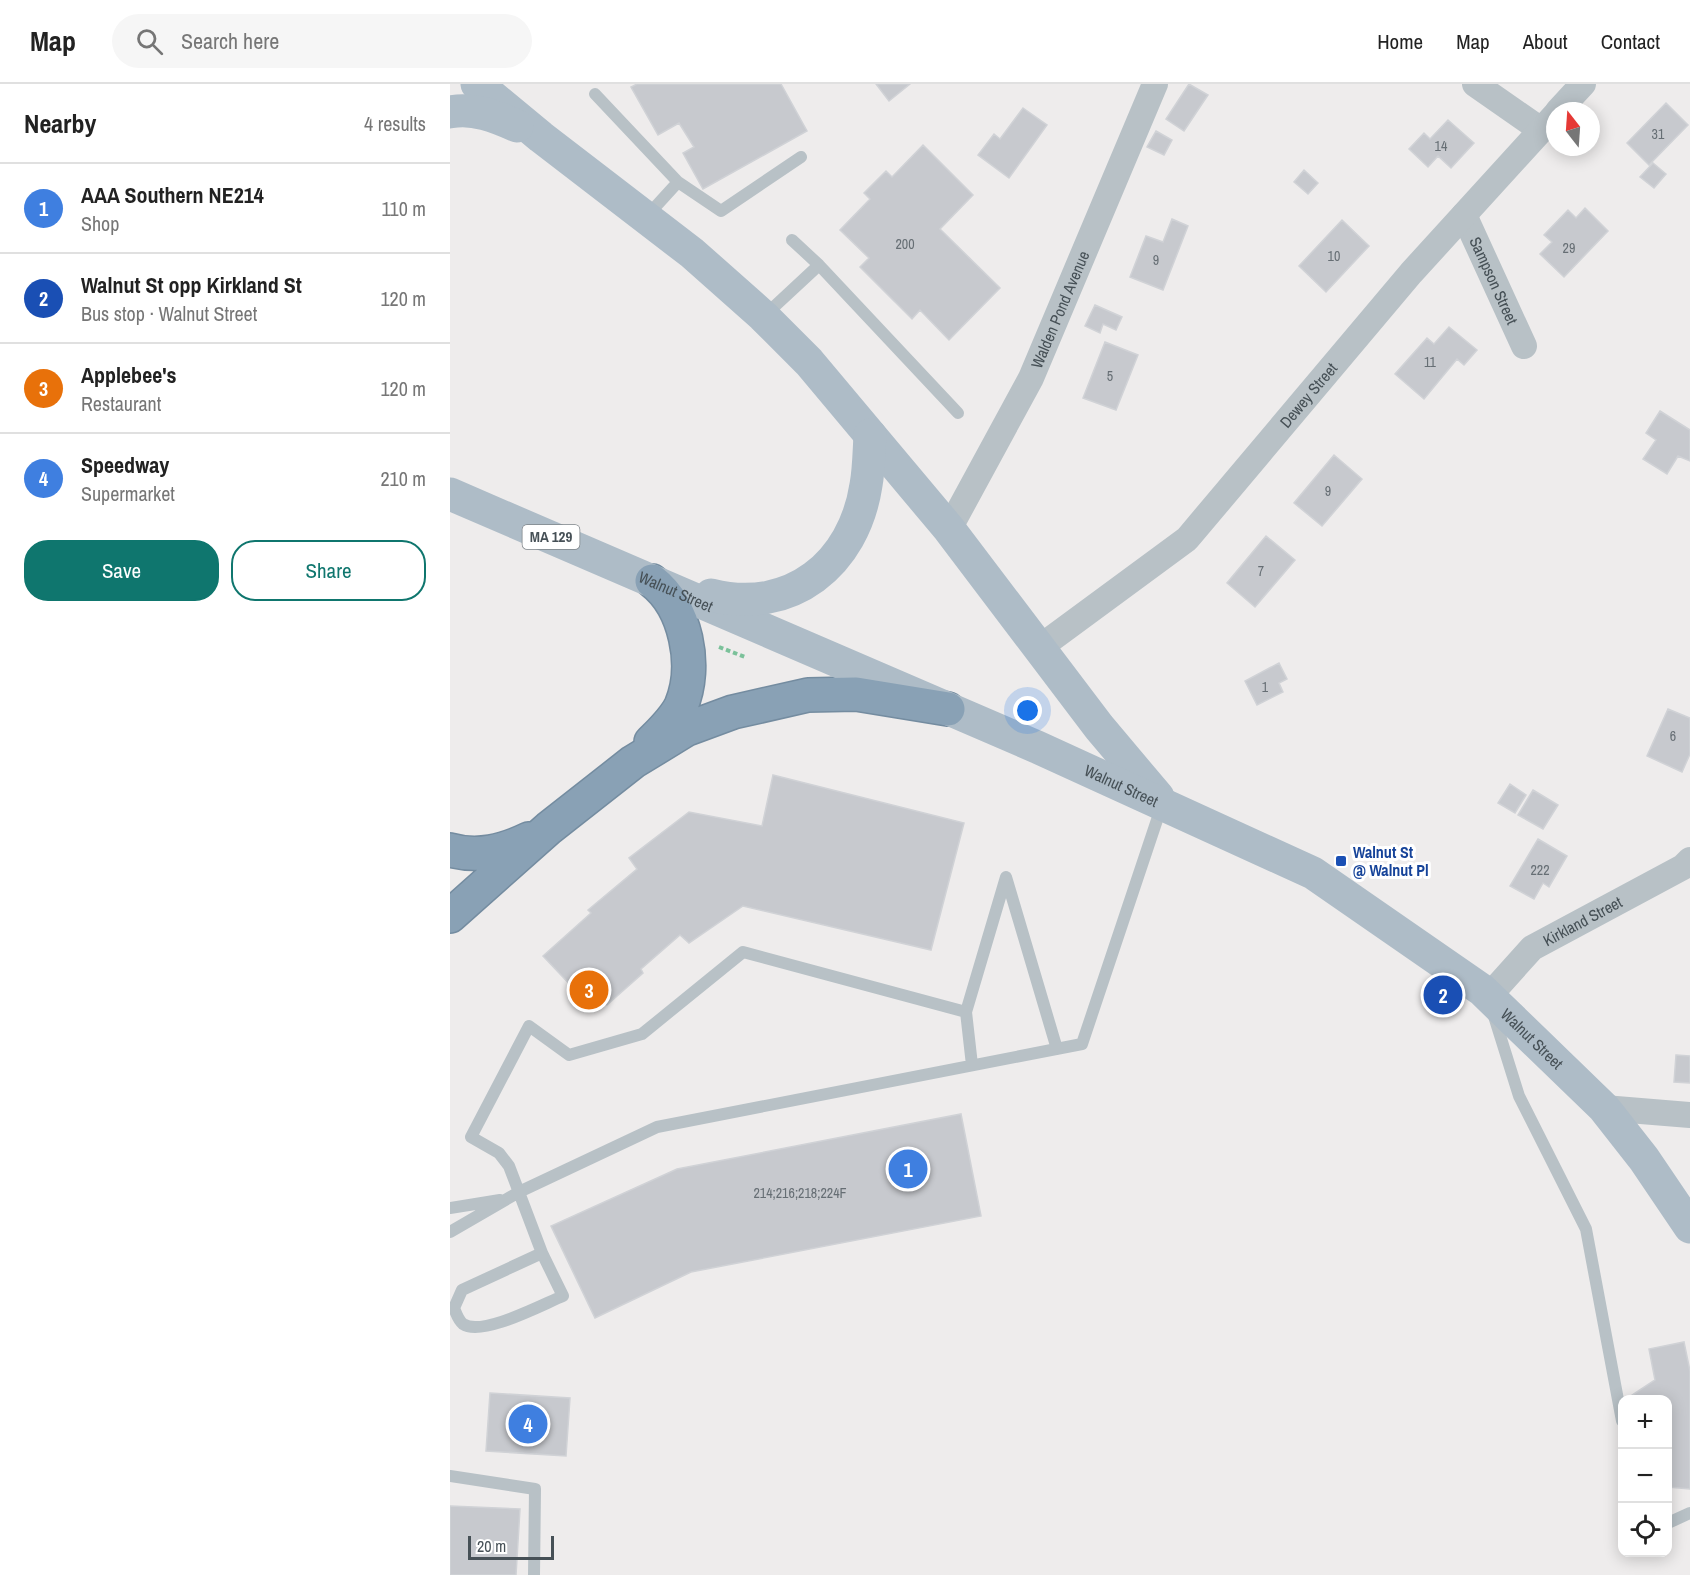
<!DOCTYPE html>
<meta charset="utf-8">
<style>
:root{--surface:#fff;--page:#f6f6f6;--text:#222;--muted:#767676;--line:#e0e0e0;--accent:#0f766e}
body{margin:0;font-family:"Archivo Narrow",sans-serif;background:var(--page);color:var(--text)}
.controls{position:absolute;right:18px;bottom:18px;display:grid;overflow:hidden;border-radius:12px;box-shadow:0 3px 15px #0003}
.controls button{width:54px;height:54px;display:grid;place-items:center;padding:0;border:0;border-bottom:2px solid var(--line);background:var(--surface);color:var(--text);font:30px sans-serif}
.compass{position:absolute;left:1096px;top:18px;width:54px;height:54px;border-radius:50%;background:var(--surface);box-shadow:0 3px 15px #0003;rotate:343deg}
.scale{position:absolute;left:18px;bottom:15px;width:86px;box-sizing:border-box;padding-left:6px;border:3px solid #465056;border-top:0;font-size:16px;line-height:21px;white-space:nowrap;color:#465056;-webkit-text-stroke:4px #fff;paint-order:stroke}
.you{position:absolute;left:578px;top:627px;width:21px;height:21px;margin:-15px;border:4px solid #fff;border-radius:50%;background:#1a73e8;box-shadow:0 0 0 9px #1a73e833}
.badge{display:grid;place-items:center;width:39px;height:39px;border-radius:50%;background:var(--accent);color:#fff;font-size:20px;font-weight:700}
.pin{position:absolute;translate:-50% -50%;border:3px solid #fff;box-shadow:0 2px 6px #0006}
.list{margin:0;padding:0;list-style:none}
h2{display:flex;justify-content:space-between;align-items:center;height:78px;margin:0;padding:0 24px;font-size:26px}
h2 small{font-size:20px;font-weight:400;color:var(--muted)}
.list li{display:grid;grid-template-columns:39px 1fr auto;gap:18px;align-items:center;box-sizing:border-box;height:90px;padding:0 24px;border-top:2px solid var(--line)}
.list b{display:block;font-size:22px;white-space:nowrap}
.list p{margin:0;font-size:20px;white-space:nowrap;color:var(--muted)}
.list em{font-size:20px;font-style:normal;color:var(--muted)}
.actions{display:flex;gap:12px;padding:18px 24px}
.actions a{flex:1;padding:14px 0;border:2px solid var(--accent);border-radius:24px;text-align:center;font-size:21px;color:var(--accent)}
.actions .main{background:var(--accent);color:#fff}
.icon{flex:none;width:33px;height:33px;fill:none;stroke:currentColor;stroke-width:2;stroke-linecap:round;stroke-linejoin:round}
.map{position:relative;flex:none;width:1240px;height:1491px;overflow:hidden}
header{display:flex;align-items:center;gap:36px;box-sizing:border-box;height:84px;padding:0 30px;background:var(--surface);border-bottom:2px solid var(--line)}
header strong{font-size:28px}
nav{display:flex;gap:33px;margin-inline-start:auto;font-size:21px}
.search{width:420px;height:54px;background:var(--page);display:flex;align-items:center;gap:15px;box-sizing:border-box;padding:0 21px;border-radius:33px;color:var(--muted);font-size:22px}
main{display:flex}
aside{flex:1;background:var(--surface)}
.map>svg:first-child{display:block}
.building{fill:#c7c9ce;stroke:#d0d2d6;stroke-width:1.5}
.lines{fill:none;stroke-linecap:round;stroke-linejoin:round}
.highway-casing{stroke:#748ca0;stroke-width:36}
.path{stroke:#7bc19a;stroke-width:4;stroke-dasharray:4.5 3;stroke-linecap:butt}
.lane{stroke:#b8c1c6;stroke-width:12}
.street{stroke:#b8c1c6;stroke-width:26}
.primary{stroke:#aebcc7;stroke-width:33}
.highway{stroke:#89a1b5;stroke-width:33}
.transit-dot{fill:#1a4fb4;stroke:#fff;stroke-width:2}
.labels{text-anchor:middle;stroke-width:6;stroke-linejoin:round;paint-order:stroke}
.number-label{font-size:14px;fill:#666e74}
.shield{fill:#fff;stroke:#7e8489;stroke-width:1.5}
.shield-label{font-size:15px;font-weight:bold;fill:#465056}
.street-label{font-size:16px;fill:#465056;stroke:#fff}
.transit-label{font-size:16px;font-weight:bold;fill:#164399;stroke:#fff;text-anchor:start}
</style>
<header>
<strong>Map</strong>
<div class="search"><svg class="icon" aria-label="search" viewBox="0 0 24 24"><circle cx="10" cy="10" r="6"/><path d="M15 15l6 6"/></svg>Search here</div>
<nav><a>Home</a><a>Map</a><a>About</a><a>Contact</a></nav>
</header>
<main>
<aside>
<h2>Nearby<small>4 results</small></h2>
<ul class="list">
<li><span class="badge" style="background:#3f7fe0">1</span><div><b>AAA Southern NE214</b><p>Shop</p></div><em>110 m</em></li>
<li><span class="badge" style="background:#1a4fb4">2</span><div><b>Walnut St opp Kirkland St</b><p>Bus stop · Walnut Street</p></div><em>120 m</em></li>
<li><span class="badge" style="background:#e8710a">3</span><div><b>Applebee's</b><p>Restaurant</p></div><em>120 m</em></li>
<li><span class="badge" style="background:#3f7fe0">4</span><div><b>Speedway</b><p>Supermarket</p></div><em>210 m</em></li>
</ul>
<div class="actions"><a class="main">Save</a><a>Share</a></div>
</aside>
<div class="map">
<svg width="1240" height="1491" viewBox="0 0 1240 1491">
<rect width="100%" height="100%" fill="#eeecec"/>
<!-- building -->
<path class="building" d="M187 0H331L357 47 253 105 233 69 244 63 229 39 208 51 181 3Z
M426 0H460L439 17Z
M739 0 758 11 734 47 716 35Z
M1216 19 1238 41 1199 81 1177 59Z
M573 24 597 41 559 94 528 71 544 50 550 55Z
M998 36 1024 59 1001 84 988 72 978 83 959 65 974 49 980 55Z
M706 47 722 56 714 71 697 63Z
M473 61 523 111 490 145 550 204 499 256 470 226 462 235 410 183 419 174 390 146 420 115 414 109 436 87 442 93Z
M1203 79 1216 90 1204 104 1190 93Z
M854 86 868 99 858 110 844 98Z
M1135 124 1158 147 1114 193 1090 170 1102 158 1094 151 1118 126 1126 134Z
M722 135 738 142 713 206 680 193 696 152 713 158Z
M892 136 919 162 876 208 849 182Z
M645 221 672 233 666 246 653 240 650 249 635 242Z
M999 243 1027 266 1014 281 1007 275 974 315 945 290 977 254 984 260Z
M655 258 688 271 666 326 633 314Z
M1210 327 1240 346V377L1228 372 1217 390 1193 375 1206 356 1196 349Z
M884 371 912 395 872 442 844 419Z
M816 452 845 476 805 523 777 499Z
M829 579 837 595 829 599 833 608 807 621 795 597Z
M1218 625 1240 634V670L1232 688 1197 672Z
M323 691 514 739 481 866 293 822 239 859 230 851 191 885 193 889 157 921 154 917 144 926 93 872 141 829 138 826 187 785 179 774 239 728 312 742Z
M1060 700 1076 711 1065 729 1048 719Z
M1083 706 1108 721 1093 745 1068 731Z
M1088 755 1117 772 1099 803 1093 799 1084 815 1060 802Z
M1226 971 1240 972V999L1224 998Z
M511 1030 531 1132 241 1188 145 1234 101 1142 227 1085Z
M1234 1258 1240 1287V1405L1218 1403V1316H1183L1182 1311 1205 1296 1199 1265Z
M40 1309 120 1314 116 1372 36 1367Z
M0 1422 70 1425 66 1491H0Z"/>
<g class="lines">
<defs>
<path id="highway" d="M201 658C212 647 224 636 231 622 248 582 236 523 202 497
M0 766C28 774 54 767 79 755
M0 832 99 744 183 678 237 645 283 628 358 611 406 610 498 625"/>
</defs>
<!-- highway casing -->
<use href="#highway" class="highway-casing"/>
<!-- path -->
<path class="path" d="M269 563 295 573"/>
<!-- lane -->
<path class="lane" d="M145 10 228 98
M197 132 228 98 271 127 351 73
M342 156 369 181
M314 232 369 181 508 329
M1043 929 1069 1012 1136 1145 1172 1337
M522 981 516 928 556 793 607 965
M0 1124 50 1116
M0 1148 69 1108 207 1043 632 960 712 721
M92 1169 12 1206 4 1224C6 1229 8 1236 13 1240 32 1253 93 1220 113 1212L92 1169 59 1082 49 1069 21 1053 79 942 119 971 192 950 293 868 516 928
M0 1392 85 1405 84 1491
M1218 1439 1240 1429"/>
<!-- street -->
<g class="street">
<path d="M1025 0 1091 46"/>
<path d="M1108 27 1133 0"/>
<path id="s1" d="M1014 131 1074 262"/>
<path id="s2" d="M499 445 581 294 705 0"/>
<path id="s3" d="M589 564 737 455 961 189 1105 31"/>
<path id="s4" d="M1038 913 1082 864 1233 783 1240 776"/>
<path d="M1154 1024 1240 1031"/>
</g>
<!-- primary -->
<g class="primary">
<path d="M27 0 91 53 242 169 313 232 359 278 499 445 649 643 708 713"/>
<path d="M0 28C23 23 47 33 67 42"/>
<path id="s5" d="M0 410 587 663 863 789 1032 906 1154 1024 1194 1075 1240 1143"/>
<path d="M261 511C341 531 404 480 416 401 419 385 419 367 420 351"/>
</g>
<!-- highway -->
<use href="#highway" class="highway"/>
</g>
<!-- markers -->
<rect class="transit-dot" x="885" y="771" width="12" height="12" rx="3"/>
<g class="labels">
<!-- number labels -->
<g class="number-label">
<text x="1208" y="55">31</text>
<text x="991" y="67">14</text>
<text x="455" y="165">200</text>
<text x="1119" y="169">29</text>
<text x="884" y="177">10</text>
<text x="706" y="181">9</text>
<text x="980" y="283">11</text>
<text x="660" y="297">5</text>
<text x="878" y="412">9</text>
<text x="811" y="492">7</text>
<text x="815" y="608">1</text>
<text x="1223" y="657">6</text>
<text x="1090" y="791">222</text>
<text x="350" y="1114">214;216;218;224F</text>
</g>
<!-- shield labels -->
<rect class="shield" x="72.5" y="441" width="57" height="24" rx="4.5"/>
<g class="shield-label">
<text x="101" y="458">MA 129</text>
</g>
<!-- street labels -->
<g class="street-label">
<text dy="6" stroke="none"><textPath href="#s1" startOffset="72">Sampson Street</textPath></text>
<text dy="6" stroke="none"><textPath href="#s2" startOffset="246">Walden Pond Avenue</textPath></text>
<text dy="6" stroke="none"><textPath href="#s3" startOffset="372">Dewey Street</textPath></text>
<text dy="6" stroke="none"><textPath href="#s5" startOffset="246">Walnut Street</textPath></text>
<text dy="6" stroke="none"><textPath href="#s5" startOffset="732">Walnut Street</textPath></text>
<text dy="6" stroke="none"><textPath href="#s4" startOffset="123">Kirkland Street</textPath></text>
<text dy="6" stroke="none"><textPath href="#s5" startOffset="1218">Walnut Street</textPath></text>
</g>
<!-- transit labels -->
<g class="transit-label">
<text x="903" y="774">Walnut St<tspan x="903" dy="18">@ Walnut Pl</tspan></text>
</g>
</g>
</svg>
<div class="controls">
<button>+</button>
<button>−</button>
<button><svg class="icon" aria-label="locate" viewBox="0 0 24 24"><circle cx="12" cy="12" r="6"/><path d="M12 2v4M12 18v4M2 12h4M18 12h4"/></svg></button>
</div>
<svg class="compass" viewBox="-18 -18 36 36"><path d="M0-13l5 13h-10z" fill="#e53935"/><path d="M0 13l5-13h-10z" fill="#767676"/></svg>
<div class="scale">20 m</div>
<div class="you"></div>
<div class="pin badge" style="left:458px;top:1085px;background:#3f7fe0">1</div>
<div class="pin badge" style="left:993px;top:911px;background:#1a4fb4">2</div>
<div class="pin badge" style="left:139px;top:906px;background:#e8710a">3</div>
<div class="pin badge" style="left:78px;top:1340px;background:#3f7fe0">4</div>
</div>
</main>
